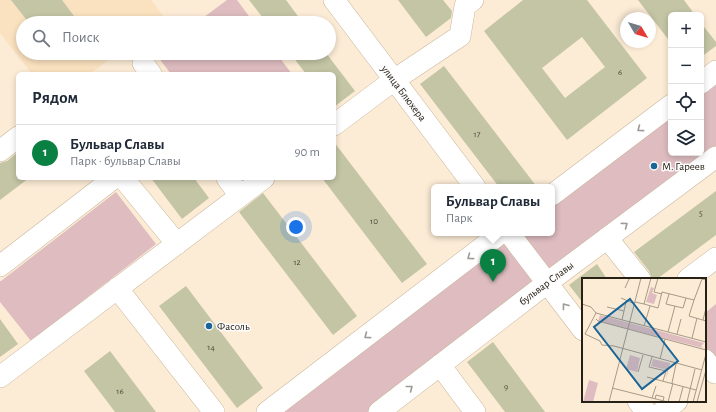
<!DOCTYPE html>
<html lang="ru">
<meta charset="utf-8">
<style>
:root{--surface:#fff;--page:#f2f2f3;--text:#1f2937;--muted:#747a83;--line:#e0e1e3;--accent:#0b8043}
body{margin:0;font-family:"Alegreya Sans",sans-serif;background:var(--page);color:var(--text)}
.controls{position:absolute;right:12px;top:12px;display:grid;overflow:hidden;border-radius:6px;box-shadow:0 2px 6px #0003}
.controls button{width:36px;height:36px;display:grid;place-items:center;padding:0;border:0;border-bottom:1px solid var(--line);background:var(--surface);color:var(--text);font:20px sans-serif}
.compass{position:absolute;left:620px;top:12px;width:36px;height:36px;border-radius:50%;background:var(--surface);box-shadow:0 2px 6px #0003;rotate:128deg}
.you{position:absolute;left:296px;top:227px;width:14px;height:14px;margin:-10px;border:3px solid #fff;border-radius:50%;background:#1a73e8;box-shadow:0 0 0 6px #1a73e833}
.badge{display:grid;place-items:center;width:26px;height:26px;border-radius:50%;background:var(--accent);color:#fff;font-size:13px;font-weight:700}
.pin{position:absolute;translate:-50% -33px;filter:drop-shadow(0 1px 2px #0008)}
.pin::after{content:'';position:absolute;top:21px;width:14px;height:12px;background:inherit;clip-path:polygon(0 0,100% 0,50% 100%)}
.popup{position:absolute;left:431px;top:184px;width:124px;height:52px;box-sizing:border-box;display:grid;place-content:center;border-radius:6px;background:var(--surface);filter:drop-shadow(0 1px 3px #0005);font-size:13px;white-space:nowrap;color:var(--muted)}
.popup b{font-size:15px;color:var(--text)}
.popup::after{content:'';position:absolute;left:50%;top:100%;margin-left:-8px;border:8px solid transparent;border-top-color:var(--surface)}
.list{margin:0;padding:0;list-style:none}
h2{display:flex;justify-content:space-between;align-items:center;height:52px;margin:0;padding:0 16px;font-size:17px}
h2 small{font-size:13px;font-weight:400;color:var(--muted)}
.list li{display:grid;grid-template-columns:26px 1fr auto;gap:12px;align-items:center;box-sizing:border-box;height:56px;padding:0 16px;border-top:1px solid var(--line)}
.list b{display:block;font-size:15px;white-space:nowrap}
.list p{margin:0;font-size:13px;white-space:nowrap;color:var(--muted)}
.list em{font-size:13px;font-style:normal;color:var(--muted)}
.icon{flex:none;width:22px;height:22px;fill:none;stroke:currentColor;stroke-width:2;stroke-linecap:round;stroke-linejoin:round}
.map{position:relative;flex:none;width:716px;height:412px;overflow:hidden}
.search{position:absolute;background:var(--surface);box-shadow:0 2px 6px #0003;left:16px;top:16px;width:320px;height:44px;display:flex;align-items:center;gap:10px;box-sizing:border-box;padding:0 14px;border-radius:22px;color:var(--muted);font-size:15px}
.panel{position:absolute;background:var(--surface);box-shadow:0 2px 6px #0003;left:16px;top:72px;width:320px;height:108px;border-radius:6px}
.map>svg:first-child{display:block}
.built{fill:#fae1bf}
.green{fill:#debcc0}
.building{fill:#c3c5a5;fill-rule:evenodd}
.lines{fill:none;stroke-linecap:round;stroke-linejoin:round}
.minor-casing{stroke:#c9b69b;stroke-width:22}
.minor{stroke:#fff;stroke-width:21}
.oneway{stroke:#9e9b96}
.poi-dot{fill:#196598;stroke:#fcfcfc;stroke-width:1.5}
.labels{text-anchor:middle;stroke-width:3;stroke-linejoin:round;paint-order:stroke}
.number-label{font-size:9px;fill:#4e4939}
.street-label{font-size:11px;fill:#272015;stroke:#fcfcfc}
.poi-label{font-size:11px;fill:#272015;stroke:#fcfcfc;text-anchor:start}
.inset-road{fill:none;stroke:#a79a89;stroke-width:1}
.view{fill:#196598;fill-opacity:0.15;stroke:#196598;stroke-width:2}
.inset-edge{fill:none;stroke:#272015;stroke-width:2}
</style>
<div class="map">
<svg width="716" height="412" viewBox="0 0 716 412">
<rect width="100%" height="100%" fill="#fcecd6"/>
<!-- built -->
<path class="built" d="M0 0H151L164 17 156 23H23V53H117L90 74H32L0 33Z"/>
<!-- green -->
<path class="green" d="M227 0H237L254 23H196Z
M155 53H276L292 74H171Z
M716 75V151L373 412H274L509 233H552V200L671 110V153H701V87Z
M116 192 156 244 31 341 0 302V281H1Z
M716 304V360L705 346V313Z"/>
<!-- building -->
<path class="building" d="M11 0H62L74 16 64 23H29Z
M249 0H286L303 23H267Z
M398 0H443L452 11 451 18 426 37Z
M523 0H587L647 78 567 140 484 31ZM582 37 605 67 565 98 542 68Z
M638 0H684L695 15H671V43Z
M701 23 716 42V46L701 57Z
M290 53H326L355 91 334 107V74H306Z
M444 66 537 187H499L420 84Z
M334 142 427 264 402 283 322 178H334Z
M18 152V178H29L0 200V163L7 161Z
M151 178H194L209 198 182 219Z
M716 191V235L657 279H652L649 271 634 252Z
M263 193 357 316 333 335 239 212Z
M597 264 607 279H583V303L569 285Z
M186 286 263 388 237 408 159 306Z
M0 319 18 344 0 357Z
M493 342 545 412H505L467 362Z
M110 351 156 412H115L84 371Z"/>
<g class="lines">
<defs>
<path id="minor" d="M334 0 475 187
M143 63 151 74
M701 83 716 71
M334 125 394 80 460 36 465 6 473 0
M0 151 18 137
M123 178 177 244
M227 178 240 196
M552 195 671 105
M509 233 583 330
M607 238 640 279
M0 266 114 178
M688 279 716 258
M117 288 214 412
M705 360 715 373
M440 365 475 412
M0 377 264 178
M638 401 646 412
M267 412 501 233
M379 412 547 283 716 157
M662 412 677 401"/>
</defs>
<!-- minor casing -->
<use href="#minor" class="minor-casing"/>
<!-- minor -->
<use href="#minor" class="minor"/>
</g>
<!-- one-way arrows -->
<defs><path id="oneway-chevron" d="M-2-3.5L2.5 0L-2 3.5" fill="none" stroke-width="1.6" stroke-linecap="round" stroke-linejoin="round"/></defs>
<g class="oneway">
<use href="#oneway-chevron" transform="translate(640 129) rotate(143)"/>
<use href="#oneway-chevron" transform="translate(625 225) rotate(-37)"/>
<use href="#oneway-chevron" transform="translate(470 257) rotate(143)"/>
<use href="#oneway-chevron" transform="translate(565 306) rotate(-127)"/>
<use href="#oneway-chevron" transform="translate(367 336) rotate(143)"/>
<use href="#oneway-chevron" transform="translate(410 388) rotate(-38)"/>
</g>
<!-- markers -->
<g class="poi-dot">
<circle cx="654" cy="166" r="4"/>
<circle cx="209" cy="326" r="4"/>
</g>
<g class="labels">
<!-- number labels -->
<g class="number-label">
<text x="620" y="75">6</text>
<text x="477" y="137">17</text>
<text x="701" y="216">5</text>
<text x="374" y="224">10</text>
<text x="297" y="265">12</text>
<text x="211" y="350">14</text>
<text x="506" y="390">9</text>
<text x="120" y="394">16</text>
</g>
<!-- street labels -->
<g class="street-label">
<text transform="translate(404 93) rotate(53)" y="4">улица Блюхера</text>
<text transform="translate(546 283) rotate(-37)" y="4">бульвар Славы</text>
</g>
<!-- poi labels -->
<g class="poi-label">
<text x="662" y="170">М. Гареев</text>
<text x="217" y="330">Фасоль</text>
</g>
</g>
<!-- overview -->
<g transform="translate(582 278)">
<rect width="124" height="124" fill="#fcecd6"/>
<path d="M69 9 72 10 70 15 75 17 72 26 64 24ZM18 37 122 65 119 68 121 70 16 43ZM48 77 58 80 55 94 44 91ZM71 81 88 85 84 102 85 92 69 88ZM7 102 16 105 11 124H1Z" fill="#debcc0"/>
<path class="inset-road" d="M76 0 72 14 80 16M43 10 47 1 50 0M87 16 84 26 101 30 104 20M39 20 53 26M112 22 120 1 124 2M53 24 62 26 69 0M0 26 9 29 14 35 3 56 18 63 20 67 32 68 120 92M62 26 76 30 80 14 112 22 107 38 124 43M25 29 42 33M14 35 124 64M14 41 16 43 124 72M40 42 44 24M121 42 124 30M62 48 68 28M86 54 93 28M95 56 99 41M110 60 115 40M70 79 67 89 84 93 81 103M78 81 83 61M56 94 61 77M65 99 114 112M90 105 94 86M30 110 86 124M70 120 74 108M73 121 74 117 82 119 81 123M27 124 59 0M86 124 91 105M97 124 101 109M105 124 113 91M111 124 124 76M115 124 124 92"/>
<path class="view" d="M48 21 96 83 60 111 12 49Z"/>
<rect width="124" height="124" class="inset-edge"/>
</g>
</svg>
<div class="controls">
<button>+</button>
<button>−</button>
<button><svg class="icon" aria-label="locate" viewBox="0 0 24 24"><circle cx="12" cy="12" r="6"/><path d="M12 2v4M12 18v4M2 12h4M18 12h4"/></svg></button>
<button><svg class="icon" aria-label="layers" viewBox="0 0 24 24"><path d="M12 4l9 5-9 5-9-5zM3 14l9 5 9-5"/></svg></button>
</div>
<svg class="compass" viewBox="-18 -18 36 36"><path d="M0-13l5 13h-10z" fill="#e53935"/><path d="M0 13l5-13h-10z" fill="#747a83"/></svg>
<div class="you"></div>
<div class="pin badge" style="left:493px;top:282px">1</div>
<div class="popup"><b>Бульвар Славы</b>Парк</div>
<div class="search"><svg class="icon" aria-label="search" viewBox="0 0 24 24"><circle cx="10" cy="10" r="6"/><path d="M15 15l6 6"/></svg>Поиск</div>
<section class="panel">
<h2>Рядом<small></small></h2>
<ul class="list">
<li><span class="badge">1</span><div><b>Бульвар Славы</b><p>Парк · бульвар Славы</p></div><em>90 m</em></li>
</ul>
</section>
</div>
